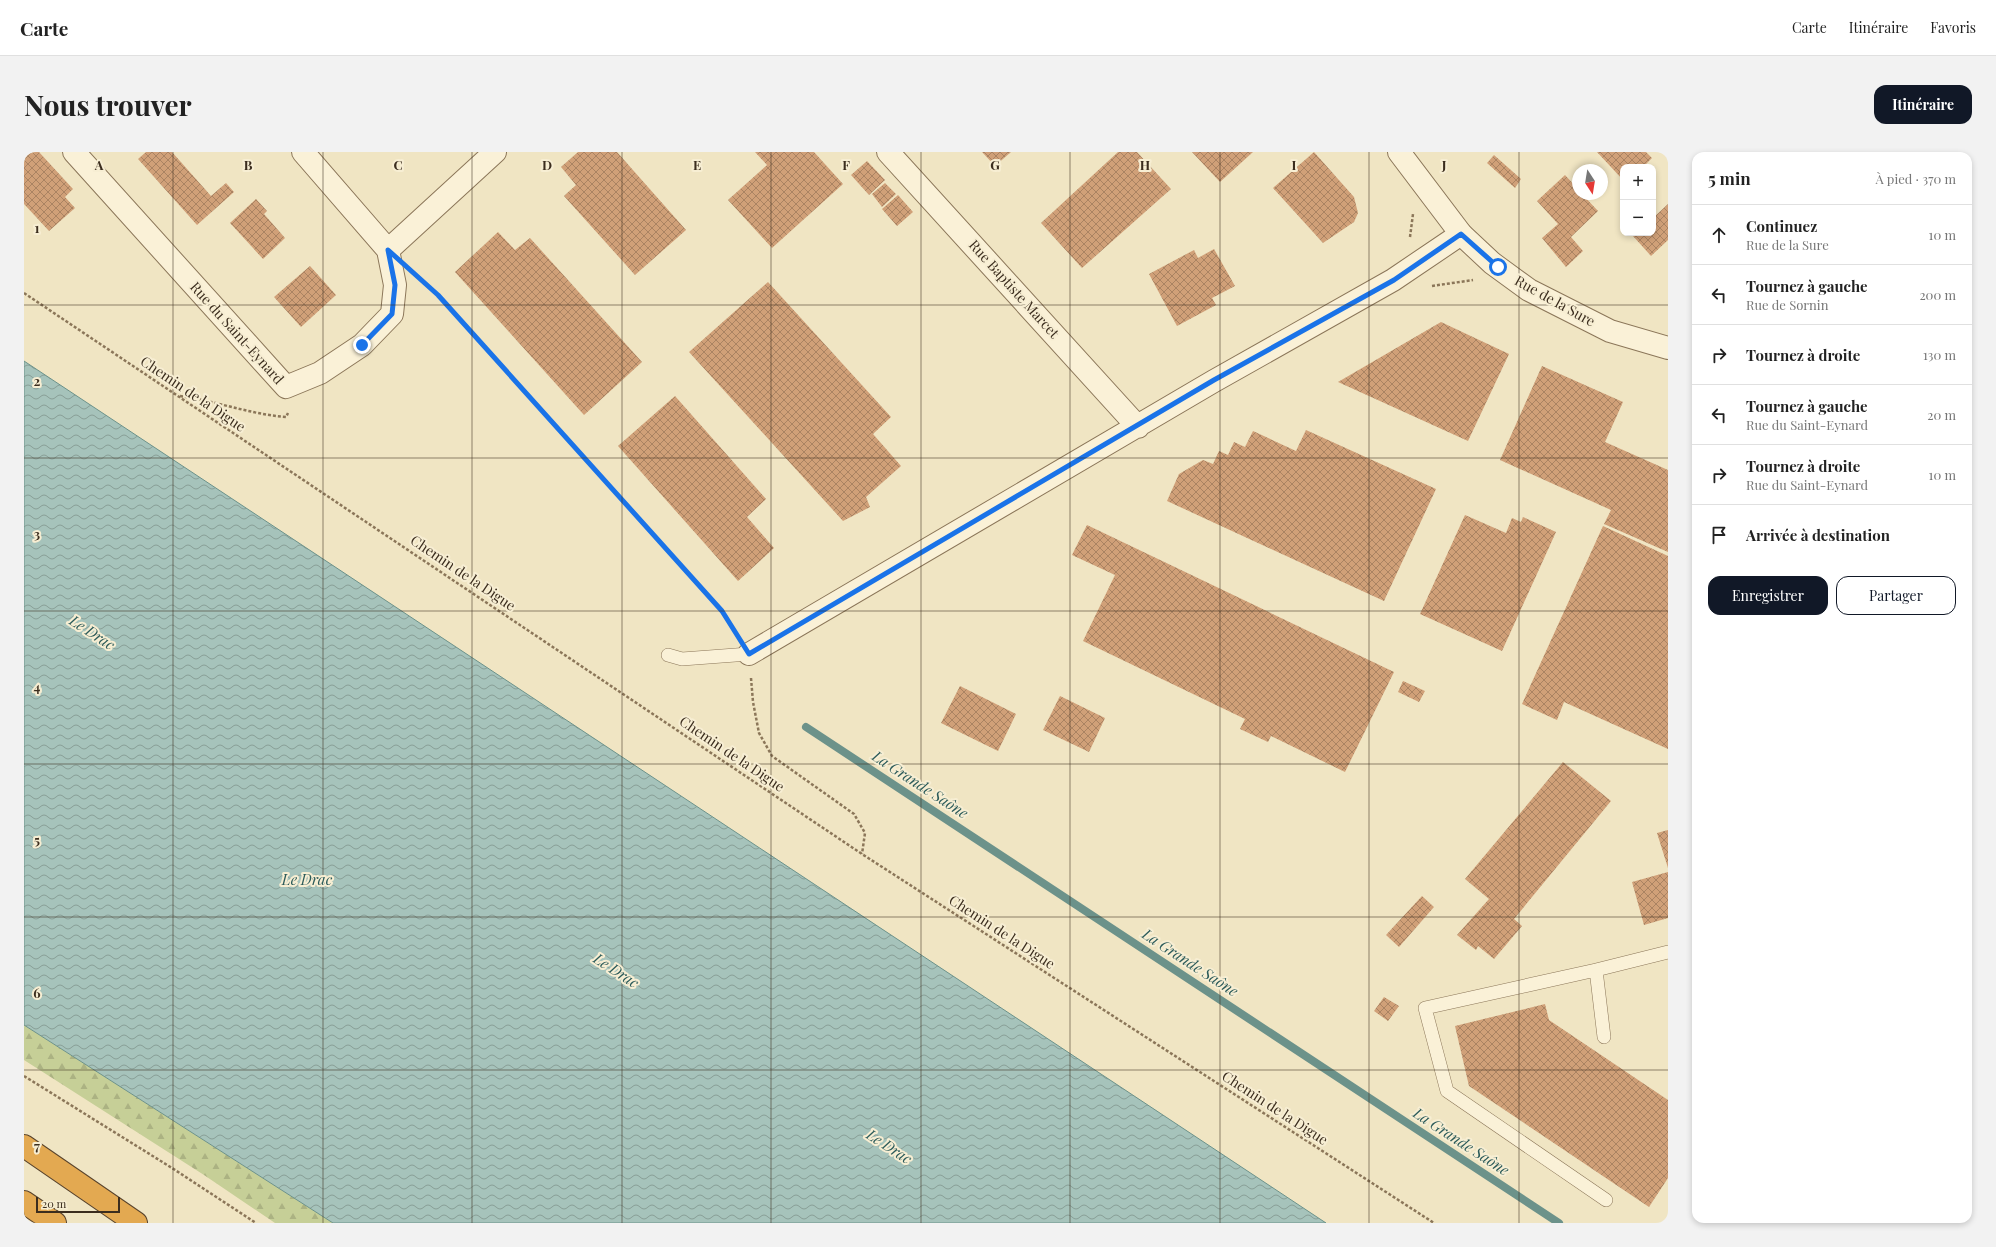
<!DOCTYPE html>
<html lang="fr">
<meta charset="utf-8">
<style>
:root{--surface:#fff;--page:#f2f2f2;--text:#222;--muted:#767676;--line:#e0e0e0;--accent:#111827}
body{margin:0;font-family:"Playfair Display",serif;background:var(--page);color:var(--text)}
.controls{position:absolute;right:12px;top:12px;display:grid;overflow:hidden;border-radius:8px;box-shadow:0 2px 6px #0003}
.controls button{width:36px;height:36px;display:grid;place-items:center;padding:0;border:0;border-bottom:1px solid var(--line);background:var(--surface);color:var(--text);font:20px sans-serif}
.compass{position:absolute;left:1548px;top:12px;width:36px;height:36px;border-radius:50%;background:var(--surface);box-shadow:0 2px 6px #0003;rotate:168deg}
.scale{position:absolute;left:12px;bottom:10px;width:84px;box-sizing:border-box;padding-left:4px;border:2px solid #3b2d1e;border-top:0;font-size:11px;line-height:14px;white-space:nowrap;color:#3b2d1e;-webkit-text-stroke:3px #f7eed3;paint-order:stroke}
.stop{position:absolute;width:12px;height:12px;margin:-9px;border:3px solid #1a73e8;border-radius:50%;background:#fff}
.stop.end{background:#1a73e8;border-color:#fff;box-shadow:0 1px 4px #0008}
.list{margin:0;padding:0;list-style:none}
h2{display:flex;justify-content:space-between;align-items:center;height:52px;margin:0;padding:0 16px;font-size:17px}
h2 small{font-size:13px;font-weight:400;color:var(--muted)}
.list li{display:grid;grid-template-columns:26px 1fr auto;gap:12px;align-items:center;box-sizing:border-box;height:60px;padding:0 16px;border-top:1px solid var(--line)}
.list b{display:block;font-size:15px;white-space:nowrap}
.list p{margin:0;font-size:13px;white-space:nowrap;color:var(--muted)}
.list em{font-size:13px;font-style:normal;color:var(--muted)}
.actions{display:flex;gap:8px;padding:12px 16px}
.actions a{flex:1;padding:9px 0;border:1px solid var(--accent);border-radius:12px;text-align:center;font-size:14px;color:var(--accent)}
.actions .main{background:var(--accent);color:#fff}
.icon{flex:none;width:22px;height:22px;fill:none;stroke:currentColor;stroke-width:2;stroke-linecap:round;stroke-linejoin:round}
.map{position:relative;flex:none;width:1644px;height:1071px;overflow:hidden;border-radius:12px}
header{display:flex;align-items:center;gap:24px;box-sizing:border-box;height:56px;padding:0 20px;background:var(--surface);border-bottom:1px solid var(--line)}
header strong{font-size:19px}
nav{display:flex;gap:22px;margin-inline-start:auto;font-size:14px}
.intro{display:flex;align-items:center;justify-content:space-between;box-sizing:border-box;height:96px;padding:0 24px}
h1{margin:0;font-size:28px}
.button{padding:10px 18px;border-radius:12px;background:var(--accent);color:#fff;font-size:14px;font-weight:700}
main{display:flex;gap:24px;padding:0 24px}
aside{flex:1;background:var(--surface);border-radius:12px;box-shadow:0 2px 6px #0003}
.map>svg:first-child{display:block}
.forest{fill:url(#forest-firs)}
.water{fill:url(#water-waves);stroke:#6c928a}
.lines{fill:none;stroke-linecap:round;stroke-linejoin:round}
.stream{stroke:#6c928a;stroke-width:8}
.building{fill:url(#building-cross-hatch)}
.service-casing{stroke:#8b7659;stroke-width:14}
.minor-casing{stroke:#8b7659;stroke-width:24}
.tertiary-casing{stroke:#8b7659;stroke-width:24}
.motorway-casing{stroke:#59442d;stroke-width:24}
.path{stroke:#8b7659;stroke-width:2.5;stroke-dasharray:3 2;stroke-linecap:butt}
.service{stroke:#faf1d7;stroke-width:13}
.minor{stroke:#faf1d7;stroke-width:22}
.tertiary{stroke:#faf1d7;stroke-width:22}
.motorway{stroke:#e3a951;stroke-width:22}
.route{stroke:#1a73e8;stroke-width:5}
.grid{fill:none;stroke:#3b2d1e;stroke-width:1;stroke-opacity:0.55}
.labels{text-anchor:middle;stroke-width:4;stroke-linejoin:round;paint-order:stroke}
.street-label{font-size:14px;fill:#3b2d1e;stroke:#f7eed3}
.water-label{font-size:15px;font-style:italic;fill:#2c5b5a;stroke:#f7eed3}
.grid-label{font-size:13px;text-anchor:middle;font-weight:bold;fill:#3b2d1e;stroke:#f7eed3;stroke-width:4;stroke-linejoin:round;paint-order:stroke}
</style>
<header>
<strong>Carte</strong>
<nav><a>Carte</a><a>Itinéraire</a><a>Favoris</a></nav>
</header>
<div class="intro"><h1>Nous trouver</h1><a class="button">Itinéraire</a></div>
<main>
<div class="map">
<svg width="1644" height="1071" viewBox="0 0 1644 1071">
<defs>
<pattern id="forest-firs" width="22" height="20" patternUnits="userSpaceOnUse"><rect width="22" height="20" fill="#c6cf97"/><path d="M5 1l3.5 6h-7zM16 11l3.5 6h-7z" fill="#abb282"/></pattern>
<pattern id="water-waves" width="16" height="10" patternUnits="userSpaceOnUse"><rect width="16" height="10" fill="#a6c3bb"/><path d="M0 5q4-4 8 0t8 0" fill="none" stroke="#889f97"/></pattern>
<pattern id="building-cross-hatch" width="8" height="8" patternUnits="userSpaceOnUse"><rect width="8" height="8" fill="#d0a078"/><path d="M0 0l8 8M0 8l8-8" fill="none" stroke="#aa8362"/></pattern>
</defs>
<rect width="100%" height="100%" fill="#f0e5c3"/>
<!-- forest -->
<path class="forest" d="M0 873 309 1071H251L180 1023 0 908Z"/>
<!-- water -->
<path class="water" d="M0 209 1302 1071H309L0 873Z"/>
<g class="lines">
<!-- stream -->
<path class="stream" d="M782 575 1535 1071"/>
</g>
<!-- building -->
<path class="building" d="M0 0H15L49 37 41 45 51 56 25 79 0 52Z
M122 0H148L187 44 202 31 210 40 173 73 114 7Z
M554 0H593L662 78 611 123 540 44 552 33 537 15Z
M731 0H790L819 32 748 96 704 48 743 13Z
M958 0H987L971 14Z
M1094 0H1113L1147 37 1058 116 1017 71Z
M1168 0H1229L1196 30Z
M1290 0 1330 45 1334 61 1330 70 1299 91 1249 36Z
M1573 0H1622L1628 6 1619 15H1599V28Z
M1470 3 1497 27 1491 36 1463 11Z
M843 9 861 28 845 43 827 23Z
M1541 23 1554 37V42H1558L1574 59 1547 85 1559 99 1542 115 1518 86 1534 72 1513 49Z
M861 31 872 42 858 55 848 42Z
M874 43 889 60 873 74 858 57Z
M232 47 243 59 240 62 261 86 239 107 206 71Z
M1644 52V88L1627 104 1609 84 1612 81H1629V66Z
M474 80 491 98 506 86 618 210 560 263 431 120Z
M1190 97 1211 134 1188 146 1192 153 1153 174 1125 122 1170 98 1174 106Z
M286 114 312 143 277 175 250 145Z
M744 130 867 265 849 282 877 314 842 345 846 355 819 369 665 200Z
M1417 170 1485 202 1444 289 1314 230Z
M1518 214 1599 250 1581 290 1644 318V400L1580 372 1587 358 1476 308Z
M651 244 742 347 723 365 750 396 714 429 594 294Z
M1282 278 1412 337 1360 449 1143 349 1155 322 1179 308 1189 312 1195 299 1204 303 1210 290 1221 295 1229 279 1272 299Z
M1441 363 1482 381 1488 366 1497 370 1499 365 1532 380 1478 499 1396 462Z
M1063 373 1370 520 1321 620 1247 584 1244 590 1216 577 1221 567 1059 489 1091 423 1048 403Z
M1579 374 1644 404V597L1540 550 1533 568 1498 552Z
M1379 529 1401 539 1395 550 1374 540Z
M936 534 992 562 974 599 917 571Z
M1036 544 1081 566 1065 600 1019 578Z
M1539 610 1587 649 1490 767 1498 774 1470 807 1454 794 1452 798 1433 783 1465 747 1441 727Z
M1644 678V716L1633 681Z
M1644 720V766L1620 773 1608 730Z
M1398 744 1410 755 1375 795 1362 783Z
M1360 845 1375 854 1364 869 1350 859Z
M1521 852 1525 868 1644 948V1026L1625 1055 1445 934 1431 874Z"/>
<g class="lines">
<defs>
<path id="service" d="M644 503 658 507 725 502
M1572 818 1401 856 1423 939 1582 1048
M1580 885 1572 818 1644 800"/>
<path id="minor" d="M50 0 262 235 296 221 338 193 368 162 371 133 364 98
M279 0 364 98
M864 0 1114 275
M364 98 471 0
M725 502 1190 229 1369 128 1437 82"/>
<path id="tertiary" d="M1375 0 1437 82 1468 111 1505 138 1586 179 1644 196"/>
<path id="motorway" d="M0 994 112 1071
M0 1050 31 1071"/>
</defs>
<!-- service casing -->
<use href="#service" class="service-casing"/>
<!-- minor casing -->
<use href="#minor" class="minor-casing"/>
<!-- tertiary casing -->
<use href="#tertiary" class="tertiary-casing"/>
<!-- motorway casing -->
<use href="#motorway" class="motorway-casing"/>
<!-- path -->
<path class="path" d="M1386 85 1389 62
M396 127 414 143 698 459 712 481
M1408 134 1449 128
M0 141 838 702 1410 1071
M156 244C192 249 225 262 262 265L264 261
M727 526 729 550 735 581 748 604 830 662 841 681 838 702
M0 924 148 1016 232 1071"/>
<!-- service -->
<use href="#service" class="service"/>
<!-- minor -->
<use href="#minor" class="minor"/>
<!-- tertiary -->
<use href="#tertiary" class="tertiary"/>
<!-- motorway -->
<use href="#motorway" class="motorway"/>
</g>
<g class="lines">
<!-- route -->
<path class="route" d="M338 193 368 162 371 133 364 98 414 143 698 459 725 502 1190 228 1370 128 1437 82 1474 115"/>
</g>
<!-- grid -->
<path class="grid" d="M149 0V1071M299 0V1071M448 0V1071M598 0V1071M747 0V1071M897 0V1071M1046 0V1071M1196 0V1071M1345 0V1071M1495 0V1071M0 153H1644M0 306H1644M0 459H1644M0 612H1644M0 765H1644M0 918H1644"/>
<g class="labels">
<!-- street labels -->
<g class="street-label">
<text transform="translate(990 137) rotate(48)" y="5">Rue Baptiste Marcet</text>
<text transform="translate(1531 149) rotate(29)" y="5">Rue de la Sure</text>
<text transform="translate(213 181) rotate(48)" y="5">Rue du Saint-Eynard</text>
<text transform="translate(169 242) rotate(34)" y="5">Chemin de la Digue</text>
<text transform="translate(439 421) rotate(34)" y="5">Chemin de la Digue</text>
<text transform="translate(708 602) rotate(34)" y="5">Chemin de la Digue</text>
<text transform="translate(978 780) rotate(33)" y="5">Chemin de la Digue</text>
<text transform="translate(1251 956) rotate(33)" y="5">Chemin de la Digue</text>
</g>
<!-- water labels -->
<g class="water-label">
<text transform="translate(68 481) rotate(33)" y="5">Le Drac</text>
<text transform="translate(896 633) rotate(33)" y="5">La Grande Saône</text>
<text x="283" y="733">Le Drac</text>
<text transform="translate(1166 811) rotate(33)" y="5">La Grande Saône</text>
<text transform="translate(592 819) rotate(33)" y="5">Le Drac</text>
<text transform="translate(1437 990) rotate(33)" y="5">La Grande Saône</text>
<text transform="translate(865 995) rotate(33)" y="5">Le Drac</text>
</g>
</g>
<g class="grid-label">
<text x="75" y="18">A</text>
<text x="224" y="18">B</text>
<text x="374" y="18">C</text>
<text x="523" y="18">D</text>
<text x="673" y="18">E</text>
<text x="822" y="18">F</text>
<text x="971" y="18">G</text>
<text x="1121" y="18">H</text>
<text x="1270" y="18">I</text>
<text x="1420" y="18">J</text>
<text x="13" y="81">1</text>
<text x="13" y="234">2</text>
<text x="13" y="387">3</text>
<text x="13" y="540">4</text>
<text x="13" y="693">5</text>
<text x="13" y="846">6</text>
<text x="13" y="999">7</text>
</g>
</svg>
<div class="controls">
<button>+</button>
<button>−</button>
</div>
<svg class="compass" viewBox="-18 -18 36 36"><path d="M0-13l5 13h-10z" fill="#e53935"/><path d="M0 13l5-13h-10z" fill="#767676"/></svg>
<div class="scale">20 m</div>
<div class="stop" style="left:1474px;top:115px"></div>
<div class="stop end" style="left:338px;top:193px"></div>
</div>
<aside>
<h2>5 min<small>À pied · 370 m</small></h2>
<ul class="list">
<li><svg class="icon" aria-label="ahead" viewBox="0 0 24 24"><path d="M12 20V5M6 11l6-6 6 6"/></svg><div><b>Continuez</b><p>Rue de la Sure</p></div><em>10 m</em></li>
<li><svg class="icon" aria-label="left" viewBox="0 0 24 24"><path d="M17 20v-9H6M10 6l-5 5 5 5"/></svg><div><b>Tournez à gauche</b><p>Rue de Sornin</p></div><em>200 m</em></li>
<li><svg class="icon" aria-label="right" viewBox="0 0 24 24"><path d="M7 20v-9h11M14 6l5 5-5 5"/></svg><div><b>Tournez à droite</b></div><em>130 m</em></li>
<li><svg class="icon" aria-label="left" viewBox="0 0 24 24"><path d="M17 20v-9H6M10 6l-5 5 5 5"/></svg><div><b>Tournez à gauche</b><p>Rue du Saint-Eynard</p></div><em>20 m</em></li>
<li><svg class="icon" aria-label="right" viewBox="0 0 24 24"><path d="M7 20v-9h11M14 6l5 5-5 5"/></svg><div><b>Tournez à droite</b><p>Rue du Saint-Eynard</p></div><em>10 m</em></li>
<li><svg class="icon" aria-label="arrive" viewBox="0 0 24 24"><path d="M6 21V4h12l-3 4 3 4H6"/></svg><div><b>Arrivée à destination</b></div></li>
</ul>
<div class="actions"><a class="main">Enregistrer</a><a>Partager</a></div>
</aside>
</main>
